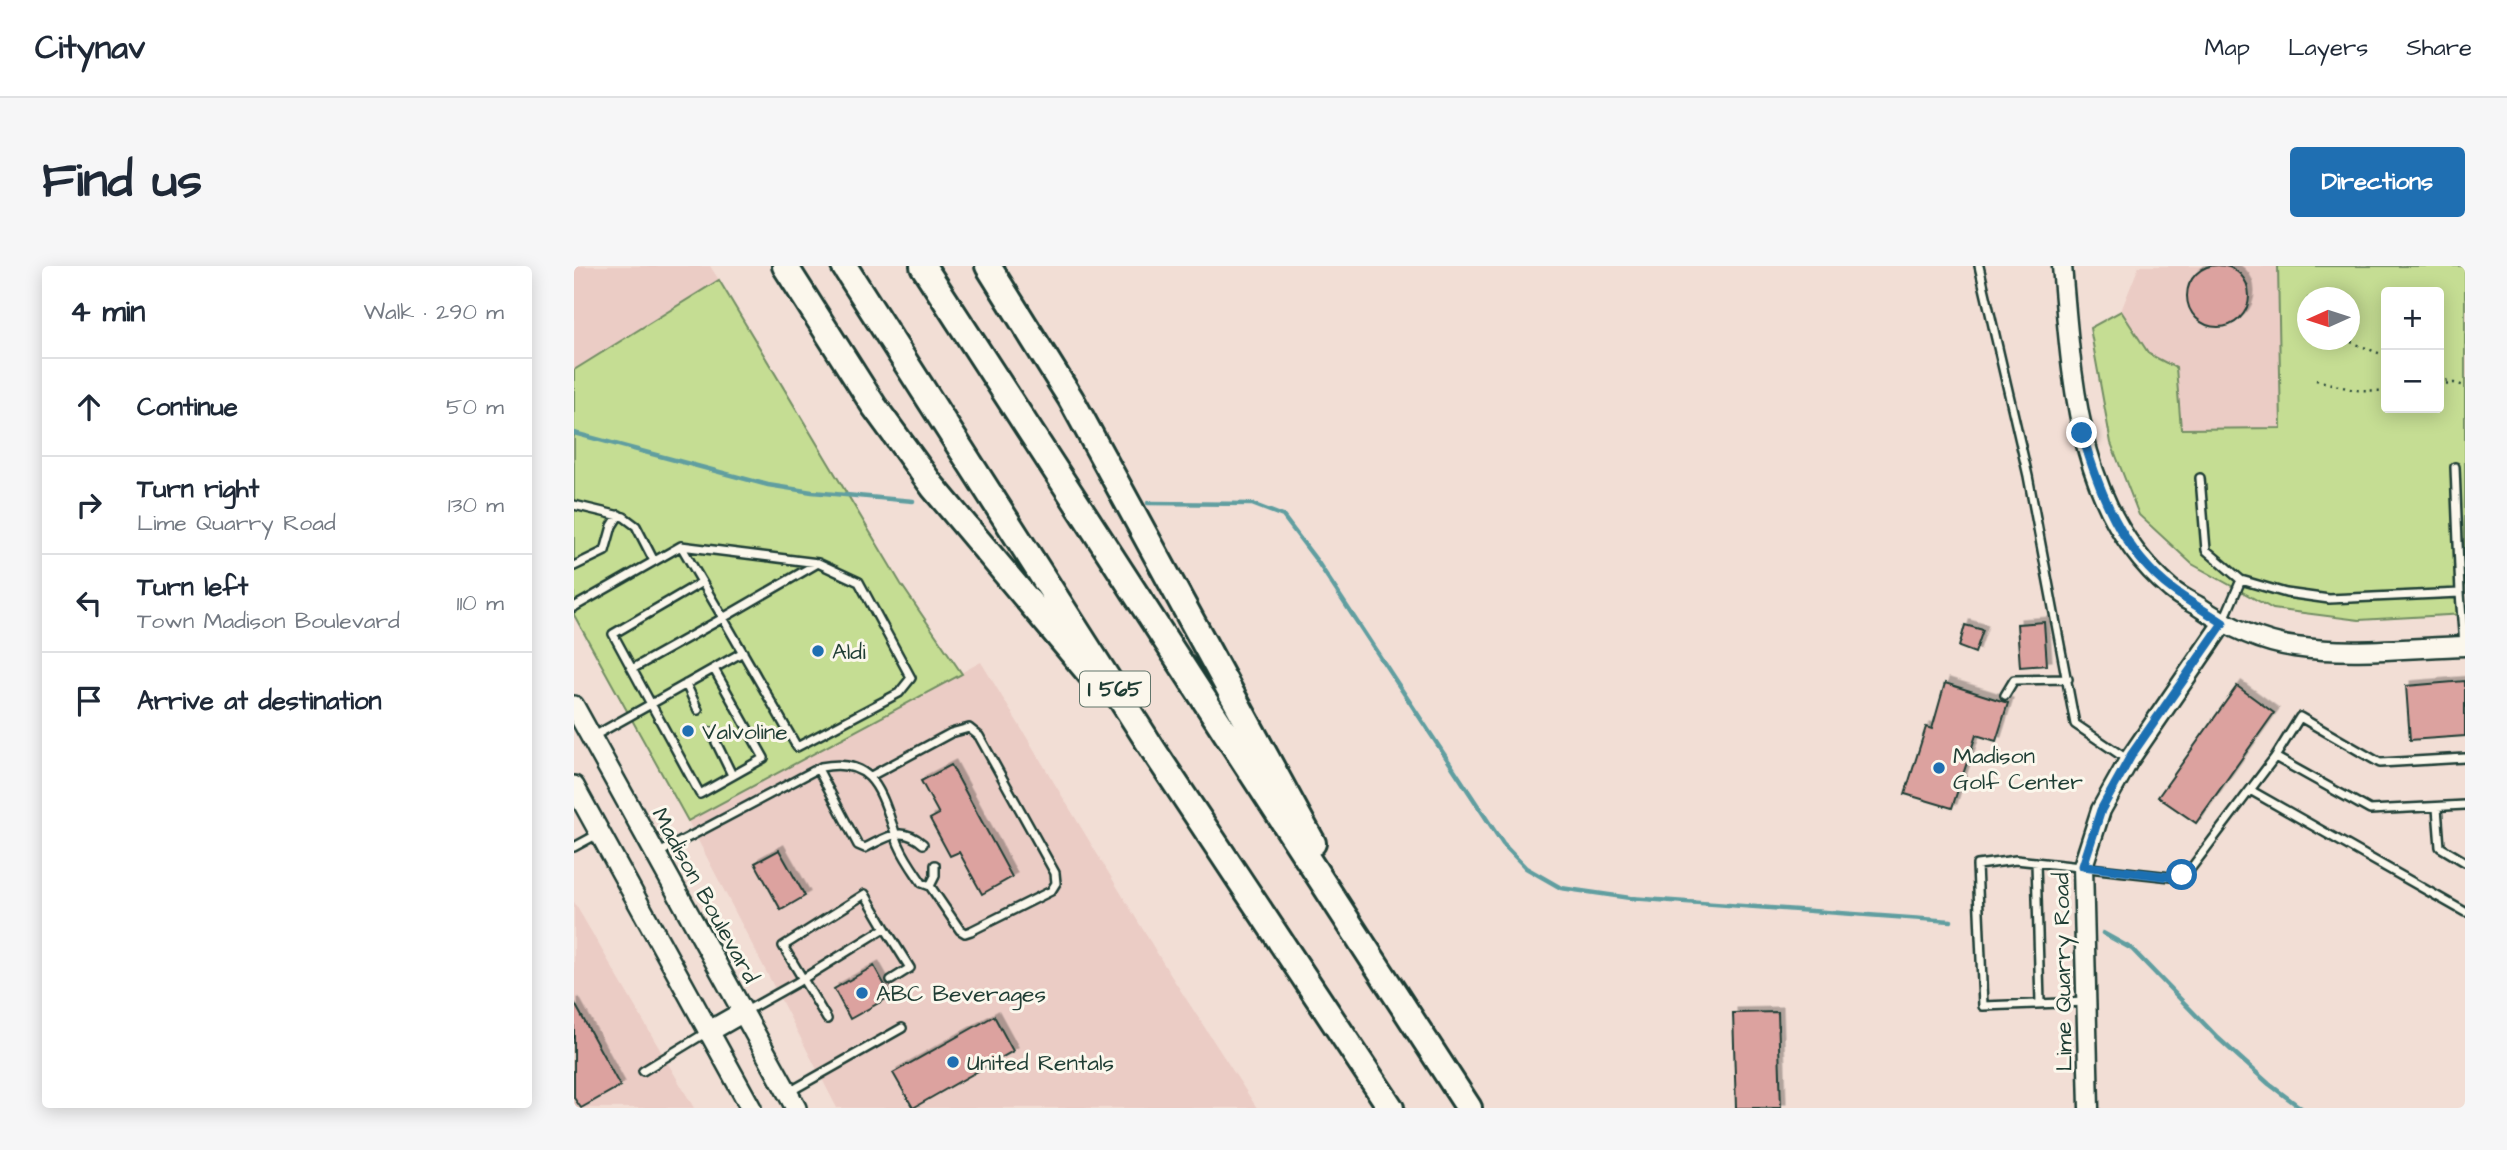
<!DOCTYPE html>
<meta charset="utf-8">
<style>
:root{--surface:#fff;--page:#f6f6f7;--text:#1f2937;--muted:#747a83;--line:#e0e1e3;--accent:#1f6fb2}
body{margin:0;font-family:"Architects Daughter",sans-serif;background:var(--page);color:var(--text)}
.controls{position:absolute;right:21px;top:21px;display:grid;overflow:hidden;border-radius:7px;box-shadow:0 4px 18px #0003}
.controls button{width:63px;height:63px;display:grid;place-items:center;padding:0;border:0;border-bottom:2px solid var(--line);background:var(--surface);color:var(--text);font:35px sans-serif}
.compass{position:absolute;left:1723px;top:21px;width:63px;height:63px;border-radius:50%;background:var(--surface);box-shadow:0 4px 18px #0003;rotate:267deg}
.stop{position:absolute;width:21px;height:21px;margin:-16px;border:5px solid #1f6fb2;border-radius:50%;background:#fff}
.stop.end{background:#1f6fb2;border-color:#fff;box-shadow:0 2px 7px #0008}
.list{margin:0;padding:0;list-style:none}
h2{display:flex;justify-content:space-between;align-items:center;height:91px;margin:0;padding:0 28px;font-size:30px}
h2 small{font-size:23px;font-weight:400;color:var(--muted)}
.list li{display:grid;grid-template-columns:46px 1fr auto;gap:21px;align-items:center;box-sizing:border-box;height:98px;padding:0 28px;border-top:2px solid var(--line)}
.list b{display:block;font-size:26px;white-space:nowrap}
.list p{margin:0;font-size:23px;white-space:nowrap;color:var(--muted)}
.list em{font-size:23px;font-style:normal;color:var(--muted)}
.icon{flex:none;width:38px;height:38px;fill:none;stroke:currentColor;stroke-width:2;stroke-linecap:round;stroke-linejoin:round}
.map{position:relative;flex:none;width:1891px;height:842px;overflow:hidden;border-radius:7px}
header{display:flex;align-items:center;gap:42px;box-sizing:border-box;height:98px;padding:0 35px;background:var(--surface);border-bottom:2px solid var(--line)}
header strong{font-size:33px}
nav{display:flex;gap:38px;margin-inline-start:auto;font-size:24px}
.intro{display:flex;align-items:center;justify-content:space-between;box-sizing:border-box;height:168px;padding:0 42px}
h1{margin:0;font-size:49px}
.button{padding:18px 32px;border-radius:7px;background:var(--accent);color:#fff;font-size:24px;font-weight:700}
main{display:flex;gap:42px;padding:0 42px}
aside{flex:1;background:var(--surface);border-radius:7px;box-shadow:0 4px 18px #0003}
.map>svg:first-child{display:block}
.built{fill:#ebccc5}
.green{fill:#c5dd93;stroke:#728d64;stroke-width:2;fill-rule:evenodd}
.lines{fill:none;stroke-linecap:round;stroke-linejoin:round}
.stream{stroke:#619ea0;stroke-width:4.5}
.building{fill:#dca29f;stroke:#1f3d34;stroke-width:2;filter:url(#shadow)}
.service-casing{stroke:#1f3d34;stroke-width:12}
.tertiary-casing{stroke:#1f3d34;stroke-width:23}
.secondary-casing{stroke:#1f3d34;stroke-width:24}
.motorway-casing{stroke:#1f3d34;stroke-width:30}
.path{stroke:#1f3d34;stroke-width:2.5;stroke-dasharray:2 5;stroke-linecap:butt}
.service{stroke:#fbf7ec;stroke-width:7}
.tertiary{stroke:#fbf7ec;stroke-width:18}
.secondary{stroke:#fbf7ec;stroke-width:19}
.motorway{stroke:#fbf7ec;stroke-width:24}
.route{stroke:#1f6fb2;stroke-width:9}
.poi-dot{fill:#1f6fb2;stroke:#fbf7ec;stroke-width:2.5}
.labels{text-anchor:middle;stroke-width:6;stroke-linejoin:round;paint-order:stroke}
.shield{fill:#fbf7ec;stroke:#61756b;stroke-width:2}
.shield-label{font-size:21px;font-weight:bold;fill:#1f3d34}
.poi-label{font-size:23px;fill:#1f3d34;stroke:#fbf7ec;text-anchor:start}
.street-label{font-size:23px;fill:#1f3d34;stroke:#fbf7ec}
</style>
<header>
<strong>Citynav</strong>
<nav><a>Map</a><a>Layers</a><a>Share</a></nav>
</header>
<div class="intro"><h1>Find us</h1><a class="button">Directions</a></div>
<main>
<aside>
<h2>4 min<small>Walk · 290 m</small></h2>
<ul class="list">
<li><svg class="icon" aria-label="ahead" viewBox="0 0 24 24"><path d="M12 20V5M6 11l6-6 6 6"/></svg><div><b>Continue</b></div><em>50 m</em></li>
<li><svg class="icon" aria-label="right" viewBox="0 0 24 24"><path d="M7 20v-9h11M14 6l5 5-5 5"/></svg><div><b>Turn right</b><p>Lime Quarry Road</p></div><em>130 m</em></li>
<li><svg class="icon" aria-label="left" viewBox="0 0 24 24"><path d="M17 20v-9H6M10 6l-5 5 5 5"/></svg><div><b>Turn left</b><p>Town Madison Boulevard</p></div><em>110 m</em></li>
<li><svg class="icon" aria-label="arrive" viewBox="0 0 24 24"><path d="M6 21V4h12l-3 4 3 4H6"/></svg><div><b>Arrive at destination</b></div></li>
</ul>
</aside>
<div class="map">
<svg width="1891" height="842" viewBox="0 0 1891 842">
<defs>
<filter id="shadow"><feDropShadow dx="4.5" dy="-4.5" stdDeviation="0" flood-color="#0004"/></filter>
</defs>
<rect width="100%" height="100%" fill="#f2ded5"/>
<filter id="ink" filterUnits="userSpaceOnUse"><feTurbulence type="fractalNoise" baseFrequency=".0143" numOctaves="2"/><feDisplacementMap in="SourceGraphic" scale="14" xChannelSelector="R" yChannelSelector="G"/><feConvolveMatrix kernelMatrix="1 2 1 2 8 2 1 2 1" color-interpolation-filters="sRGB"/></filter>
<g filter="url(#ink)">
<!-- built -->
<path class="built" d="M0 0H136L145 14 0 104Z
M1565 0H1704L1707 162 1607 163 1602 102 1575 88 1547 45Z
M407 396 594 705 683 842H263L114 555Z
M0 636 120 842H0Z"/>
<!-- green -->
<path class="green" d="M1704 0H1891V348L1785 354 1699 343 1618 298 1565 249 1537 177 1516 62 1547 45 1575 88 1602 102 1607 163 1707 162ZM1812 26H1865V142H1812ZM1734 32H1776V74H1734Z
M145 14 327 318 388 408 114 555 0 349V104Z"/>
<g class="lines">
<!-- stream -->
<path class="stream" d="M0 167 194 219 238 226 339 235
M574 237 678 238 709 250 743 295 929 578 952 602 987 622 1056 632 1377 655
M1529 667 1558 683 1644 772 1695 818 1727 842"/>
</g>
<!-- building -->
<path class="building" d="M1613 30a31 31 0 1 1 62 0a31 31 0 1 1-62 0Z
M1470 356 1473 399 1446 401 1443 358Z
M1391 359 1409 364 1401 387 1385 381Z
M1891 415V470L1836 474 1832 420Z
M1371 417 1434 437 1422 475 1402 469 1378 542 1331 528 1352 461 1358 463Z
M1663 420 1700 447 1622 557 1584 531Z
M377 499 438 611 408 628 385 586 376 590 356 553 365 548 347 515Z
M205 584 231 630 207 644 181 597Z
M300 700 317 730 276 753 260 723Z
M0 736 46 820 7 842 0 832Z
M1204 746 1207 842H1162L1159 747Z
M420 750 439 785 339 842 319 807Z"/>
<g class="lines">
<defs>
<path id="service" d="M1405 0 1454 210 1501 458 1554 494
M1626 212 1632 284 1667 314 1649 356
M0 239 50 251 62 260 80 295
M0 300 31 285 38 260 45 249
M1667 314 1712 327 1755 333 1886 327 1881 201
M128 316 39 368 77 438 169 386
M1886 327 1890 379
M0 341 107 280 244 297 285 316 337 412 325 427 223 481 149 352 244 297
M58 403 149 352 107 280
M112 418 124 444
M1431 429 1440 414 1494 413
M137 466 158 509
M20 470 77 438 126 528 190 492 140 403
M1701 491 1796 544 1891 539
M244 503 284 579 291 582C313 571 327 559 349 578
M1676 524 1701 491 1726 451 1806 497 1891 492
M1863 542 1866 581 1891 596
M0 581 24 568
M83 588 247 501C294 492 305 518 318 558 321 565 322 573 325 579 331 593 340 605 348 617L356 620 386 664 391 667 397 665 477 625 482 617 481 607 405 470 395 462 377 467 297 510
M1462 596 1466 737
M356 620 361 610V599
M311 662 336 702 317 714
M1512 736 1409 740 1403 599 1442 594 1597 611 1608 609 1615 605 1676 524 1891 646
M170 746 222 717 227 714 311 662 291 628 209 680 253 753
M69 805 133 766
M215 826 328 762"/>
<path id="tertiary" d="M1488 0C1498 113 1503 245 1597 323 1605 330 1615 335 1624 340 1653 360 1686 376 1721 381 1777 389 1835 382 1891 380
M1515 842 1509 600 1527 544 1555 494 1649 357"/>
<path id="secondary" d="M0 440 222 842
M0 520 177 842
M134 766 169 746"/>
<path id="motorway" d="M211 0 300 140 359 221 516 408
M270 0 580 485 817 842
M349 0 895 842
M414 0 497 133 739 577"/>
</defs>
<!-- service casing -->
<use href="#service" class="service-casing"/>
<!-- tertiary casing -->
<use href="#tertiary" class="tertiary-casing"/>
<!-- secondary casing -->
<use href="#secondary" class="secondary-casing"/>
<!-- motorway casing -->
<use href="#motorway" class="motorway-casing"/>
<!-- path -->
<path class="path" d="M1777 76 1812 90
M1865 112 1877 116
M1742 114 1780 124 1812 125
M1865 118 1880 117 1891 120"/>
<!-- service -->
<use href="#service" class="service"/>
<!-- tertiary -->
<use href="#tertiary" class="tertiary"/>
<!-- secondary -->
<use href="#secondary" class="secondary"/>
<!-- motorway -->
<use href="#motorway" class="motorway"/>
</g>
</g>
<g class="lines" filter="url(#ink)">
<!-- route -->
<path class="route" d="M1508 167C1525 226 1548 286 1599 324 1615 336 1633 346 1649 357L1558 488 1527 544 1509 600 1597 611 1608 609"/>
</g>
<!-- markers -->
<g class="poi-dot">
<circle cx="244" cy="385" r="7"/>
<circle cx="114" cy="465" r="7"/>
<circle cx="1365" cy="502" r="7"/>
<circle cx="288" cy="727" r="7"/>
<circle cx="379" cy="796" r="7"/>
</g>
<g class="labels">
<!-- shield labels -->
<rect class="shield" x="506" y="405.5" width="70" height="35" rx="5"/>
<g class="shield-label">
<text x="541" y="430">I 565</text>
</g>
<!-- poi labels -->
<g class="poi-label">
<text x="258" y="393">Aldi</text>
<text x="128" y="473">Valvoline</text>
<text x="1379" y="497">Madison<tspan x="1379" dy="26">Golf Center</tspan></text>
<text x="302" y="735">ABC Beverages</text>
<text x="393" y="804">United Rentals</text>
</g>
<!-- street labels -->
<g class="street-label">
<text transform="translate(132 629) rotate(61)" y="8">Madison Boulevard</text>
<text transform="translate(1488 706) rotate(-91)" y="8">Lime Quarry Road</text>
</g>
</g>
</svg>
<div class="controls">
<button>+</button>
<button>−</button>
</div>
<svg class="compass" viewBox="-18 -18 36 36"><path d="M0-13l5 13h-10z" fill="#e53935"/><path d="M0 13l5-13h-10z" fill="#747a83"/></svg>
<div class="stop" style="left:1608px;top:609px"></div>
<div class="stop end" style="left:1508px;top:167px"></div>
</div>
</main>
